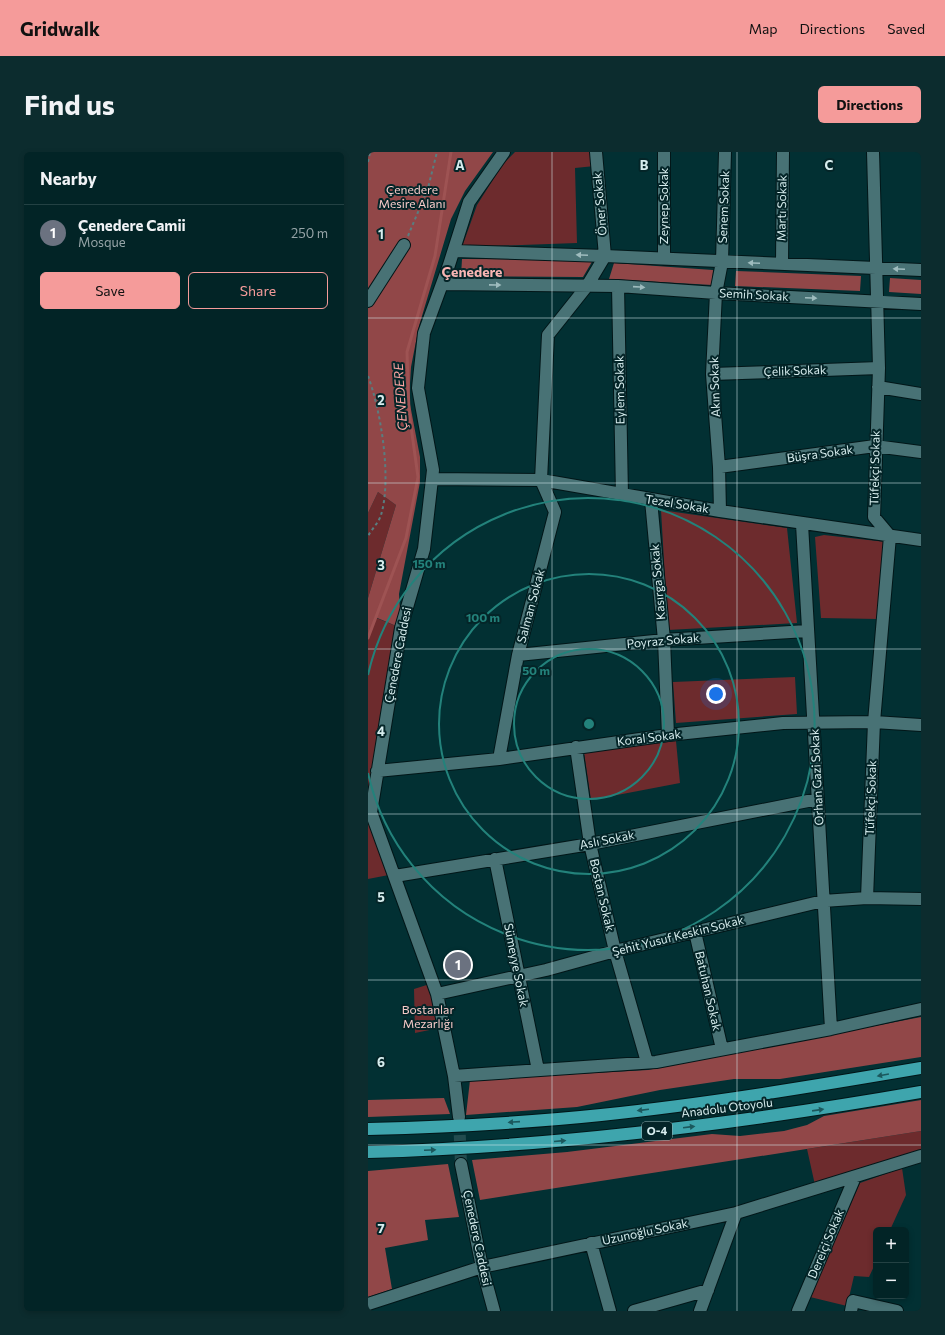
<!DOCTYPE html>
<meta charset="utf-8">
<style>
:root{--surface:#022426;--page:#0c2c2e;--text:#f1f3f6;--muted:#96a4a7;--line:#234143;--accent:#f59b9a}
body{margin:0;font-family:Commissioner,sans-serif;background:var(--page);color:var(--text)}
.controls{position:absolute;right:12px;bottom:12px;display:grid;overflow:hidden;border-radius:6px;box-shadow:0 2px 6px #0003}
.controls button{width:36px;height:36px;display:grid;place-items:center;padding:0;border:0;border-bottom:1px solid var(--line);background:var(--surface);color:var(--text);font:20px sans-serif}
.you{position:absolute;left:348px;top:542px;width:14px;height:14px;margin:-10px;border:3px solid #fff;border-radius:50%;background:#1a73e8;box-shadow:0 0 0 6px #1a73e833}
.badge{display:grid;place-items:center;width:26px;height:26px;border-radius:50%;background:var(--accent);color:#fff;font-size:13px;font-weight:700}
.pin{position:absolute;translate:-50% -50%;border:2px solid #fff;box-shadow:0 1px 4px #0006}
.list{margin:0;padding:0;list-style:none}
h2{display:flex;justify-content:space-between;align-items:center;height:52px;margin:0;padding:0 16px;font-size:17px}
h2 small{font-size:13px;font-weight:400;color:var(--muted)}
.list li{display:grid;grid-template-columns:26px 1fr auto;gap:12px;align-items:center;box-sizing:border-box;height:56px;padding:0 16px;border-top:1px solid var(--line)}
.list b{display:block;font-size:15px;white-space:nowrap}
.list p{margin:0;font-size:13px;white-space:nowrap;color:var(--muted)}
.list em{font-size:13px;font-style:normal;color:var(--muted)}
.actions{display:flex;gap:8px;padding:12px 16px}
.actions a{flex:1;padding:9px 0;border:1px solid var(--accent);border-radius:6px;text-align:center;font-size:14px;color:var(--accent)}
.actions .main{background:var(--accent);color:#111}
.map{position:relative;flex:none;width:553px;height:1159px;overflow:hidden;border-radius:6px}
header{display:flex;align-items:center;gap:24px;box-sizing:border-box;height:56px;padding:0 20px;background:var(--accent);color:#111}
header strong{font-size:19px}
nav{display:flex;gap:22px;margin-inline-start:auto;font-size:14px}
.intro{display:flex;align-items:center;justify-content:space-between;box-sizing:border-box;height:96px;padding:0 24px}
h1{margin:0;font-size:28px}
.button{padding:10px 18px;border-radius:6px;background:var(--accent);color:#111;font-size:14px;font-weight:700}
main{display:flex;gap:24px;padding:0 24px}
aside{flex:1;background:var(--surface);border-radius:6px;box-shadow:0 2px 6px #0003}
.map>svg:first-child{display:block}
.green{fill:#6d2b2d}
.forest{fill:#914748}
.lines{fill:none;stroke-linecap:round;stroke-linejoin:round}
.stream{stroke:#9e5353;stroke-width:3}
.minor-tunnel{stroke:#224c4f;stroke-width:12;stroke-dasharray:12 6;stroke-linecap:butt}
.minor-casing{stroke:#021618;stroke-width:14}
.highway-casing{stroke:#021618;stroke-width:14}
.path{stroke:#597e80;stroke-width:2;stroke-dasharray:3 3;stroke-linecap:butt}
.minor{stroke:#487275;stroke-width:12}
.highway{stroke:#3ea5ad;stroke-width:12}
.oneway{fill:#9ebcbe}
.oneway2{fill:#1b585d}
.grid{fill:none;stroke:#d7edee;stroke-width:1;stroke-opacity:0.55}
.ring{fill:none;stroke:#23827b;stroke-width:2}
.labels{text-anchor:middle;stroke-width:4;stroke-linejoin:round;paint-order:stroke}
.shield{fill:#042528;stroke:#98b1b3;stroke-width:1}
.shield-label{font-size:11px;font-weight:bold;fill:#d7edee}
.park-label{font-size:12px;fill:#f8cbc9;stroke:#042528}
.street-label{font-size:12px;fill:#d7edee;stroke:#042528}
.water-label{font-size:13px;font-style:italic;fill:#fba4a2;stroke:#042528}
.quarter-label{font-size:14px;font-weight:bold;fill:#f9b5b3;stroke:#042528}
.grid-label{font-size:13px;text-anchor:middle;font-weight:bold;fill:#d7edee;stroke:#042528;stroke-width:4;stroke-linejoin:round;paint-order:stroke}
.centre{fill:#23827b;stroke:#042528;stroke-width:2}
.ring-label{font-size:12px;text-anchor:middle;font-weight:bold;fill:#23827b;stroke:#042528;stroke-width:4;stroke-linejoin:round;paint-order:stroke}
</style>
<header>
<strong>Gridwalk</strong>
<nav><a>Map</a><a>Directions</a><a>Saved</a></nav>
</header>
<div class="intro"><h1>Find us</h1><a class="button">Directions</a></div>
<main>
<aside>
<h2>Nearby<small></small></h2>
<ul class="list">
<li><span class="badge" style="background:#6b7280">1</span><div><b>Çenedere Camii</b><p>Mosque</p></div><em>250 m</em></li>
</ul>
<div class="actions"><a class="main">Save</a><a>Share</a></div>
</aside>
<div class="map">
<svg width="553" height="1159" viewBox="0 0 553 1159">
<rect width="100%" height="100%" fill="#023033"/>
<!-- green -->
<path class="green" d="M147 0H226L227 14 207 16 209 91 94 95 109 53 135 12Z
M10 340 28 353 0 446V361Z
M293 358 419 376 429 471 300 478Z
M456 383 518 390 510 467 453 466 447 385Z
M6 465 33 476 3 659 26 722 0 727V486Z
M427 525 429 562 308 571 305 530Z
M308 589 312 631 223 648 216 600Z
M65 831 76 875 47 881 46 837Z
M553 979V998L447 1033 439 997Z
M534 1016 538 1043 522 1078H508V1110L501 1125 486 1124 479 1154 442 1145 492 1031Z"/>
<!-- forest -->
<path class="forest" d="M0 0H125L97 39 83 67 51 174 43 215 41 247 52 305V330L31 442 33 476 7 465 0 486V446L28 353 10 340 0 361Z
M94 107 225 108 215 125 93 124Z
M246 111 345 118 344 133 241 127Z
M368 119 493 124 492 139 367 134Z
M522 126 553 128V142L521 140Z
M553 865V905L412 927H366L292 938 209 955 98 963 102 928 280 918Z
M76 946 82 962 0 965V948Z
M553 948V979L112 1048 104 1008 199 1000 344 982 372 984 416 979 439 973 456 964Z
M80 1012 91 1065 57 1068 60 1088 17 1096 24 1137 0 1145V1019Z"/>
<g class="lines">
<!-- stream -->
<path class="stream" d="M0 486 38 386 50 325 41 260 39 200 67 104 83 0"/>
<!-- minor-tunnel -->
<path class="minor-tunnel" d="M91 965 93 1012"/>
<defs>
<path id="minor" d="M86 99 237 104 553 118
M296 107V0
M414 112 415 0
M74 132 250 134 348 141 553 152
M250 134 254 343
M0 149 36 93
M344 222 511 216
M510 235 553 242
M351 315 507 294 553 300
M64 327 173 328 352 359 553 388
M283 348 296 488 300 583
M352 359 351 315 344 222 348 141 354 110 357 0
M434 372 463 877
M150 503 296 488 439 479
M208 595 222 692 247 799 279 910
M131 607 150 503 187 360 173 328 180 183 219 134 237 104 228 0
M9 619 131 607 300 583 415 571 506 570 553 573
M127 707 170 918
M27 724 222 692 450 647
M499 746 506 570 522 384 506 365 511 216 505 0
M327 780 354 897
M69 842 178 818 247 799 455 749 499 746 553 747
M86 924 288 910 463 877 553 857
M91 965 86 924 69 842 3 660 33 476 56 397 64 327 65 318 50 236 56 181 81 113 101 50 136 0
M93 1012 114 1115 126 1159
M223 1091 242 1159
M0 1152 114 1115 368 1061 553 1004
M266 1159 340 1138
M332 1159 368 1061
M430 1159 487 1025
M483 1159 485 1149 529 1159"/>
<path id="highway" d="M0 977C77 975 156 971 233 963 340 952 447 934 553 916
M0 1000C186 995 370 972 553 940"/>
</defs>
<!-- minor casing -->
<use href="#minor" class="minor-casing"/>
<!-- highway casing -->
<use href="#highway" class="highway-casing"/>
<!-- path -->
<path class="path" d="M0 10 2 0
M40 84 60 36 69 0
M0 224C13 259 24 327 13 363 11 370 4 377 0 384"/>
<!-- minor -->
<use href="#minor" class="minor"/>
<!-- highway -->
<use href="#highway" class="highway"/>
</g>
<!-- one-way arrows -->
<defs><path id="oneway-solid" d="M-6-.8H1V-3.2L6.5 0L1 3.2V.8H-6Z"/></defs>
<g class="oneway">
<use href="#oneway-solid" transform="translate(214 103) rotate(-178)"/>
<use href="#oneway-solid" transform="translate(386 111) rotate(-178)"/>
<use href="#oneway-solid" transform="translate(531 117) rotate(-177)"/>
<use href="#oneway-solid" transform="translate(127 133) rotate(1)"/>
<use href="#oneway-solid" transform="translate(271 135) rotate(4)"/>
<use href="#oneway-solid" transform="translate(443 146) rotate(3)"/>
</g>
<g class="oneway2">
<use href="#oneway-solid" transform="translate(515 923) rotate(170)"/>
<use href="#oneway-solid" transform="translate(275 958) rotate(173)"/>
<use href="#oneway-solid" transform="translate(450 958) rotate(-8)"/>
<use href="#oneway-solid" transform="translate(146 970) rotate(176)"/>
<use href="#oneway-solid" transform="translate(321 975) rotate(-7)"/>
<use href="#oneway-solid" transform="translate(192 989) rotate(-5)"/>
<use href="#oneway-solid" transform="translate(62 998) rotate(-3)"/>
</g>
<!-- grid -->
<path class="grid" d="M184 0V1159M369 0V1159M0 166H553M0 331H553M0 497H553M0 662H553M0 828H553M0 993H553"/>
<!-- distance rings -->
<g class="ring">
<circle cx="221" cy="572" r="75"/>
<circle cx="221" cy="572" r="150"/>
<path d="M0 523A226 226 0 1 1 0 621"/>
</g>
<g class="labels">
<!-- shield labels -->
<rect class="shield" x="274" y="970" width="30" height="18" rx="3"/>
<g class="shield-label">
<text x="289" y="983">O-4</text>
</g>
<!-- park labels -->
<g class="park-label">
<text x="44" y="42">Çenedere<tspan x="44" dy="14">Mesire Alanı</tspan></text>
<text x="60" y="862">Bostanlar<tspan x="60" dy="14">Mezarlığı</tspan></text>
</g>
<!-- street labels -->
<g class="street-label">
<text transform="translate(232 52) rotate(-95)" y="4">Öner Sokak</text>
<text transform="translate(296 54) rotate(-90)" y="4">Zeynep Sokak</text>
<text transform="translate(356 55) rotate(-88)" y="4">Senem Sokak</text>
<text transform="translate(414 56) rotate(-89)" y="4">Martı Sokak</text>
<text transform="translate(386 143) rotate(3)" y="4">Semih Sokak</text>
<text transform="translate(427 219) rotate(-2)" y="4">Çelik Sokak</text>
<text transform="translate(347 235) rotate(-92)" y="4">Akın Sokak</text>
<text transform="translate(252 238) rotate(-91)" y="4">Eylem Sokak</text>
<text transform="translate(452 302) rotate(-8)" y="4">Büşra Sokak</text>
<text transform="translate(507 316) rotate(-89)" y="4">Tüfekçi Sokak</text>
<text transform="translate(309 352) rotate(9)" y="4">Tezel Sokak</text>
<text transform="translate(290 430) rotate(-95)" y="4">Kasırga Sokak</text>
<text transform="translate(163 454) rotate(-75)" y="4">Salman Sokak</text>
<text transform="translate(295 489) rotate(-5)" y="4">Poyraz Sokak</text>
<text transform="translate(30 503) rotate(-79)" y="4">Çenedere Caddesi</text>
<text transform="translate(281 586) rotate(-7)" y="4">Koral Sokak</text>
<text transform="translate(449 625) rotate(-93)" y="4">Orhan Gazi Sokak</text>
<text transform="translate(503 646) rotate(-88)" y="4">Tüfekçi Sokak</text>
<text transform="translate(239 688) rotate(-11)" y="4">Aslı Sokak</text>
<text transform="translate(234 743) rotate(77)" y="4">Bostan Sokak</text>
<text transform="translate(310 784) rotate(-14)" y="4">Şehit Yusuf Keskin Sokak</text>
<text transform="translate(148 813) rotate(79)" y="4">Sümeyye Sokak</text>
<text transform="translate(340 839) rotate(77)" y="4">Batuhan Sokak</text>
<text transform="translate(359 956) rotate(-7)" y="4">Anadolu Otoyolu</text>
<text transform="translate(277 1080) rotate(-12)" y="4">Uzunoğlu Sokak</text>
<text transform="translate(109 1086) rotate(78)" y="4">Çenedere Caddesi</text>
<text transform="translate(458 1092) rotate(-67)" y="4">Dereiçi Sokak</text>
</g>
<!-- water labels -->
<g class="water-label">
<text transform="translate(32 245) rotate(-94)" y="5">ÇENEDERE</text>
</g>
<!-- quarter labels -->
<g class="quarter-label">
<text x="104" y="125">Çenedere</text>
</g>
</g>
<g class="grid-label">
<text x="92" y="18">A</text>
<text x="276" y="18">B</text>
<text x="461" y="18">C</text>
<text x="13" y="87">1</text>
<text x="13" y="253">2</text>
<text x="13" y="418">3</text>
<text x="13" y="584">4</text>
<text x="13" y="750">5</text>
<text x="13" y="915">6</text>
<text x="13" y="1081">7</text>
</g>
<circle cx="221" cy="572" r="6" class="centre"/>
<g class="ring-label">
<text x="61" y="416">150 m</text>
<text x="115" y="470">100 m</text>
<text x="168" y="523">50 m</text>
</g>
</svg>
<div class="controls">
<button>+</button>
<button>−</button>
</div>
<div class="you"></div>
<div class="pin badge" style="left:90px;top:813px;background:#6b7280">1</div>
</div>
</main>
